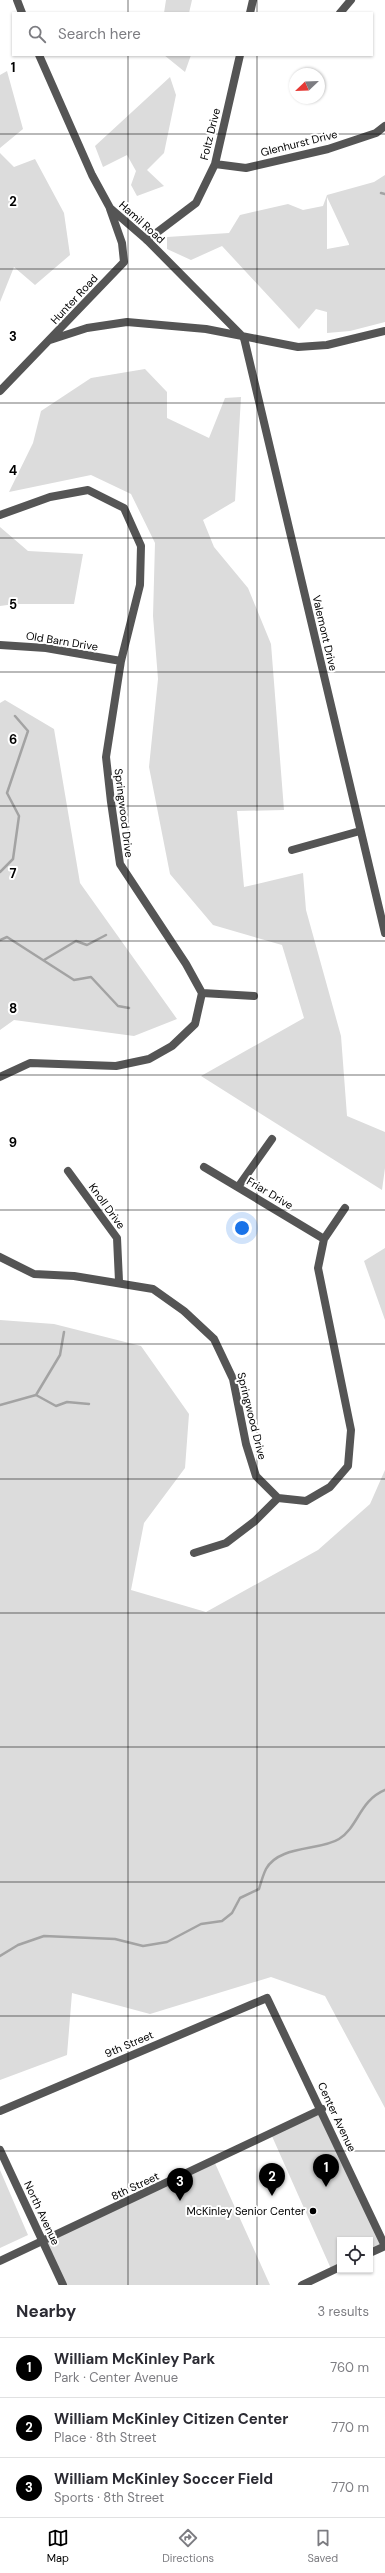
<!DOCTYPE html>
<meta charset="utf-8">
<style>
:root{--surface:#fff;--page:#f7f7f7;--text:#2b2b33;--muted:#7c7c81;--line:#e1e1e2;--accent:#000}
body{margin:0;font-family:"DM Sans",sans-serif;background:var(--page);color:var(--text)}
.controls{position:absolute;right:12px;bottom:12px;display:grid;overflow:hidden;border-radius:0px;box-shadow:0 1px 3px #0004}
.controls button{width:36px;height:36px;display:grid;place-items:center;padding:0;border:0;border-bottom:1px solid var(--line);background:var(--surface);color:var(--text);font:20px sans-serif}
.compass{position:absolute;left:289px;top:68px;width:36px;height:36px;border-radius:50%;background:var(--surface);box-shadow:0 1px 3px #0004;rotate:247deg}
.you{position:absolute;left:242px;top:1228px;width:14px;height:14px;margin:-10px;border:3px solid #fff;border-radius:50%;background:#1a73e8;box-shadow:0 0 0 6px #1a73e833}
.badge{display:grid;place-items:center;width:26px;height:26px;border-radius:50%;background:var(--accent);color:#fff;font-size:13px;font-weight:700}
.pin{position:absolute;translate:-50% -33px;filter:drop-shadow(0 1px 2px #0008)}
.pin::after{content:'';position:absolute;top:21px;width:14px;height:12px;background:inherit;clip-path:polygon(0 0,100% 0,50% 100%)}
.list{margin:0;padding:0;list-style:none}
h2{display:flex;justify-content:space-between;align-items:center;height:52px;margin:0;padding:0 16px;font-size:17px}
h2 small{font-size:13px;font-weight:400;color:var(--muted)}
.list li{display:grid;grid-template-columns:26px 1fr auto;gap:12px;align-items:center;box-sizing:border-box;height:60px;padding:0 16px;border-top:1px solid var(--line)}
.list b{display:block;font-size:15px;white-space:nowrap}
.list p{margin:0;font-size:13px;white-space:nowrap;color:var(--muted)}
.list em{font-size:13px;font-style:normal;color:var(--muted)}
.icon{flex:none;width:22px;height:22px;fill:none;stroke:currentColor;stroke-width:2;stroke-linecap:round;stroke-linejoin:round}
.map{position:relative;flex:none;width:385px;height:2285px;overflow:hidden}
.search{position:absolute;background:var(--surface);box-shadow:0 1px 3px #0004;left:12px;right:12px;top:12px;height:44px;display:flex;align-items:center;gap:10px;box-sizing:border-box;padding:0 14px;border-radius:0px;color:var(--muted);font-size:15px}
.sheet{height:232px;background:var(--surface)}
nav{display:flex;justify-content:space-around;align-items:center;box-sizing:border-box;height:56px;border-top:1px solid var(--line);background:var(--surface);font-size:11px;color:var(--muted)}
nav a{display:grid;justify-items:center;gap:2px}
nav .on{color:var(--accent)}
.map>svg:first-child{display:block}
.green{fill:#dcdcdc;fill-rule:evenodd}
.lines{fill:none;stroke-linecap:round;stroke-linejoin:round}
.stream{stroke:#a3a3a3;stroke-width:2.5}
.minor{stroke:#555;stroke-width:8}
.tertiary{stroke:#555;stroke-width:8}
.grid{fill:none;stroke:#000;stroke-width:1;stroke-opacity:0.55}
.poi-dot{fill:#000;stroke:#fff;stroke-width:1.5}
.labels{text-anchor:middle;stroke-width:4;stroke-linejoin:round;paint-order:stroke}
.street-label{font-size:11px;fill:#000;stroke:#fff}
.poi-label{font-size:11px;fill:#000;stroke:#fff;text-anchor:end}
.grid-label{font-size:13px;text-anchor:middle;font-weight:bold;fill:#000;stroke:#fff;stroke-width:4;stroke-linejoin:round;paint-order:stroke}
</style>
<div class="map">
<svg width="385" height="2285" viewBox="0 0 385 2285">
<rect width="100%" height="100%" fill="#fff"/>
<!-- green -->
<path class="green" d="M166 0H192L189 13H164Z
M164 55H191L185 72Z
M7 71 23 129 0 148V75Z
M170 77 176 95 164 153 147 170 164 186 137 196 131 185 136 171 127 155 103 167 95 146Z
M0 153 14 167 35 159 64 213 70 255 35 285 14 267 0 302Z
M385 175V322L350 331 327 333V312L316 309 299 329 222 246 191 260 167 249V237L229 233 240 215 288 204 303 210 323 206 327 195 374 182ZM327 197 349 244V245L327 249Z
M145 369 167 392V418L209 438 225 398 241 397 235 501 203 520 214 547 248 588 271 644 284 810 237 811 244 887 303 873 306 910 341 1036 347 1116 385 1132V1168L382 1190 201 1076 304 1018 282 945 213 925 170 874 149 767 158 679 153 616 155 543 131 494 91 475 9 492 33 443 41 411 91 378Z
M0 527 28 551 83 554 74 604H15L0 606Z
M5 700 54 729 80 883 177 1019 134 1036 14 1020 0 1030V703Z
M385 1248V1320L364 1261Z
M0 1320 54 1324 141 1346 189 1414 185 1468 144 1523 131 1590 206 1612 318 1550 370 1504 385 1470V2108L325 1996 271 1977 150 2014 72 1993 67 2055 0 2080Z
M322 2109 385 2246 370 2253V2240H340V2267L332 2271 271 2134Z
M214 2161 270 2285H63L43 2241Z
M0 2170 28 2235 0 2248Z"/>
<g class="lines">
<!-- stream -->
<path class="stream" d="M381 193 385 194
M0 872 13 859 19 816 7 793 28 731 15 716
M0 940 7 937 74 980 91 977 118 1006 129 1008
M44 960 76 941 87 945 106 935
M36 1395 60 1355 64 1332
M0 1405 36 1395 56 1406 67 1402 89 1404
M0 1956 18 1945 44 1936 115 1939 143 1946 167 1942 201 1924 222 1921 232 1913 240 1898 259 1889C261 1882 263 1875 266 1869 279 1845 320 1851 339 1839 359 1826 359 1801 385 1790"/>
<!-- minor -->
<path class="minor" d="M250 13 253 0
M340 13 351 0
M215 164 246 168 328 149 376 133 385 126
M147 240 196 203 215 164 240 55
M244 338 385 933
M0 515 50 497 88 490 124 508 141 546 140 585 121 661 106 757 111 802 120 864 186 964 202 993 195 1024 172 1046 149 1059 116 1066 30 1063 0 1077
M0 645 46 648 121 661
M292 850 360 831
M202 993 254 996
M204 1167 324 1239
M68 1171 117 1238 119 1281
M238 1187 272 1139
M0 1257 34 1274 74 1276 153 1289 184 1311 214 1339 233 1379 246 1444 256 1476 278 1498 306 1501 330 1487 348 1466 351 1430 318 1268 324 1239 345 1208
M194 1553 226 1543 255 1521 278 1498
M0 2111 267 1998 385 2246
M0 2150 63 2285
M370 2253 385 2246
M0 2261 322 2109
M302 2285 340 2267"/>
<!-- tertiary -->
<path class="tertiary" d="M17 0 22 13
M39 55 92 175 110 208 147 240 244 338
M50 340 87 328 127 322 206 329 298 347 327 345 385 331
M0 391 124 262 122 243 110 209"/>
</g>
<!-- grid -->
<path class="grid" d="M128 0V13M257 0V13M128 55V2285M257 55V2285M0 134H385M0 269H385M0 403H385M0 538H385M0 672H385M0 806H385M0 941H385M0 1075H385M0 1210H385M0 1344H385M0 1479H385M0 1613H385M0 1747H385M0 1882H385M0 2016H385M0 2151H385"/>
<!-- markers -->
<circle class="poi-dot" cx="313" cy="2211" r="4"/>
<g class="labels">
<!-- street labels -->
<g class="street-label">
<text transform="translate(210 134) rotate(-76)" y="4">Foltz Drive</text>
<text transform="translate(299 143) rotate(-14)" y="4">Glenhurst Drive</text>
<text transform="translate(142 222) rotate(42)" y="4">Hamil Road</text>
<text transform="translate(74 299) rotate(-47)" y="4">Hunter Road</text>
<text transform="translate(325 633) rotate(77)" y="4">Valemont Drive</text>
<text transform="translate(62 641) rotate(9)" y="4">Old Barn Drive</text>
<text transform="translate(124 813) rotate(83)" y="4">Springwood Drive</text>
<text transform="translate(270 1193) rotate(31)" y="4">Friar Drive</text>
<text transform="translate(107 1206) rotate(54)" y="4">Knoll Drive</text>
<text transform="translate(252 1416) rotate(76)" y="4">Springwood Drive</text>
<text transform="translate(129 2044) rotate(-23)" y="4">9th Street</text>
<text transform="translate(337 2117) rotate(65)" y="4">Center Avenue</text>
<text transform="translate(135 2186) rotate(-25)" y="4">8th Street</text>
<text transform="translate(42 2213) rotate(65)" y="4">North Avenue</text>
</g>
<!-- poi labels -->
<g class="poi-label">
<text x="305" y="2215">McKinley Senior Center</text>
</g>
</g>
<g class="grid-label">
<text x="13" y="72">1</text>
<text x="13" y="206">2</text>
<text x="13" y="341">3</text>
<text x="13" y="475">4</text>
<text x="13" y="609">5</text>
<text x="13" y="744">6</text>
<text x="13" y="878">7</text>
<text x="13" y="1013">8</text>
<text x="13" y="1147">9</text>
</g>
</svg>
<div class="controls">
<button><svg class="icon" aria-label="locate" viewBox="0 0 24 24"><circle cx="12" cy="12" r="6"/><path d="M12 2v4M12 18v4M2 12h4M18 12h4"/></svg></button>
</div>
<svg class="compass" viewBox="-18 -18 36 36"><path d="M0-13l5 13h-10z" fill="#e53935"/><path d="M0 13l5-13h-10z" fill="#7c7c81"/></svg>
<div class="you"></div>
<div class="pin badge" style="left:326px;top:2187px">1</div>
<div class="pin badge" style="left:272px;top:2196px">2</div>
<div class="pin badge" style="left:180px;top:2201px">3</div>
<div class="search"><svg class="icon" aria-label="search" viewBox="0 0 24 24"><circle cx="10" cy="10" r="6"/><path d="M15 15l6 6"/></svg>Search here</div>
</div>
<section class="sheet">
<h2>Nearby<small>3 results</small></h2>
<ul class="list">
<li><span class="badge">1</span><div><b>William McKinley Park</b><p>Park · Center Avenue</p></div><em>760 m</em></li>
<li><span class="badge">2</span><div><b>William McKinley Citizen Center</b><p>Place · 8th Street</p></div><em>770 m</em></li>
<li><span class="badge">3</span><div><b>William McKinley Soccer Field</b><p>Sports · 8th Street</p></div><em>770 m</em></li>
</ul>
</section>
<nav>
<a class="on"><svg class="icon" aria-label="map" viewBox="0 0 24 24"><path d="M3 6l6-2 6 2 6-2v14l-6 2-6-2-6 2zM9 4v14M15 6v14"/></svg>Map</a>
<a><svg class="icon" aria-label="directions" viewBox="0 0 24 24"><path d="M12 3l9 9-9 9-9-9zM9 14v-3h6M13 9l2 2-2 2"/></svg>Directions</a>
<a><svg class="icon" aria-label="saved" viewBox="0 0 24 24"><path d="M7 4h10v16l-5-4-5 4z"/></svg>Saved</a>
</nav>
